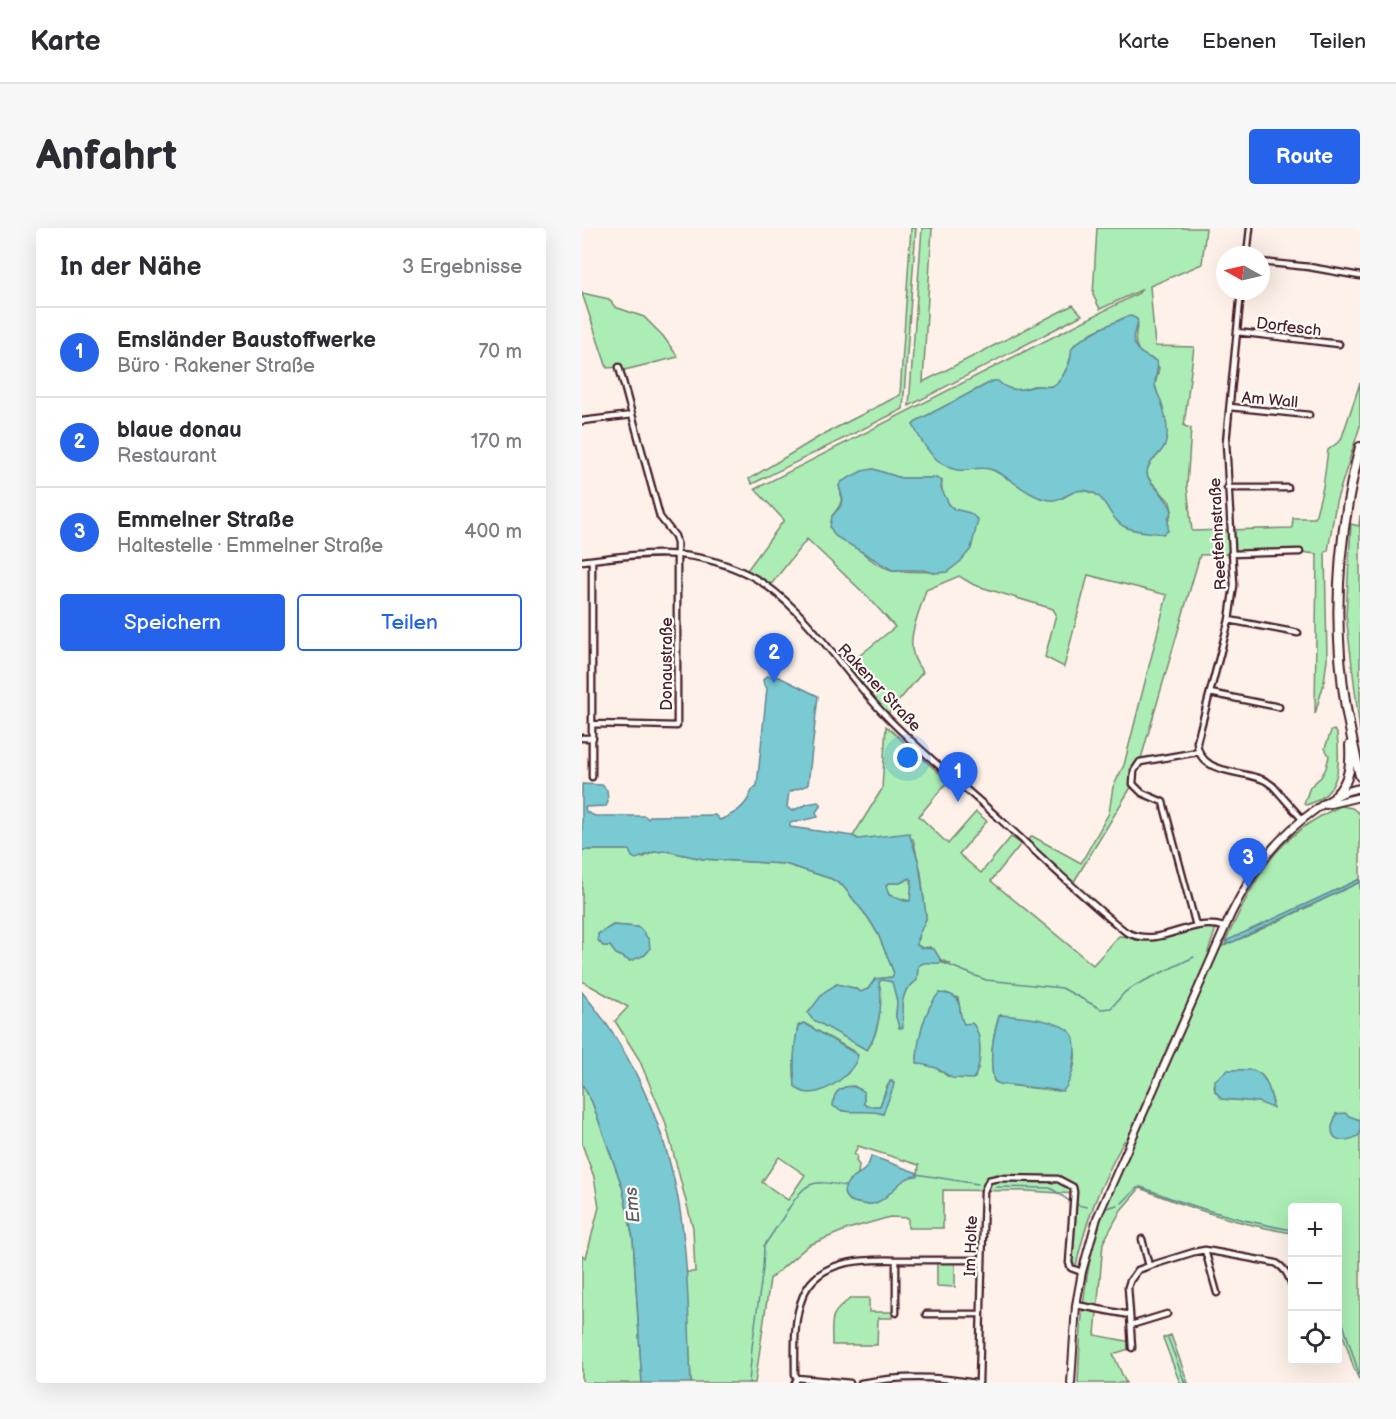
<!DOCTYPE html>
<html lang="de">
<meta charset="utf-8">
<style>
:root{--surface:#fff;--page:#f7f7f7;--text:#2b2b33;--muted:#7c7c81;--line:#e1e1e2;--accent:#2563eb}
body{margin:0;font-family:"Balsamiq Sans",sans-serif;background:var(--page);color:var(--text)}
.controls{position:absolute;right:18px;bottom:18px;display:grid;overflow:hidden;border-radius:6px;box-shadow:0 6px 24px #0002}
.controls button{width:54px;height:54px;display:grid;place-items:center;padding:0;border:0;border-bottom:2px solid var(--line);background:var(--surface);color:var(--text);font:30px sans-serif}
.compass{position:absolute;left:634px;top:18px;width:54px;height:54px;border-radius:50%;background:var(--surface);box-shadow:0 6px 24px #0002;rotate:278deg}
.you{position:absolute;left:326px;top:530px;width:21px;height:21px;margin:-15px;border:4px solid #fff;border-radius:50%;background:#1a73e8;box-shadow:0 0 0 9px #1a73e833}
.badge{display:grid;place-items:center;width:39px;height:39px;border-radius:50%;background:var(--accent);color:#fff;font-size:20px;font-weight:700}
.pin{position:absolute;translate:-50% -50px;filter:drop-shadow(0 2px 3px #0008)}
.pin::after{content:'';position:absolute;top:32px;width:21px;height:18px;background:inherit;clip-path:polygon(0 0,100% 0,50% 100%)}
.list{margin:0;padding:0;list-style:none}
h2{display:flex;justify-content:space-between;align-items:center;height:78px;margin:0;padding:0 24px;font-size:26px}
h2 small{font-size:20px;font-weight:400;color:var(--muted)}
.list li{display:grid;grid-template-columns:39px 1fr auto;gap:18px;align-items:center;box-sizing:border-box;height:90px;padding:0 24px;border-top:2px solid var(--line)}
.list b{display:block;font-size:22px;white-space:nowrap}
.list p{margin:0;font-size:20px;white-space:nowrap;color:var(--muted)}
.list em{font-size:20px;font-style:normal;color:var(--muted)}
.actions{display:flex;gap:12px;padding:18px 24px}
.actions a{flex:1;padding:14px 0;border:2px solid var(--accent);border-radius:6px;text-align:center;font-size:21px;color:var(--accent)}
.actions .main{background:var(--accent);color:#fff}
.icon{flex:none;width:33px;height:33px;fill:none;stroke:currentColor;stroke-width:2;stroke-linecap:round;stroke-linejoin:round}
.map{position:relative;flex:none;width:778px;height:1155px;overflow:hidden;border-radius:6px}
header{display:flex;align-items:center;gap:36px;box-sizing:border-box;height:84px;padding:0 30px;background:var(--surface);border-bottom:2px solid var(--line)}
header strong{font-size:28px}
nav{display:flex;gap:33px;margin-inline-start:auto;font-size:21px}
.intro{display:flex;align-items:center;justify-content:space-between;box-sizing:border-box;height:144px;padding:0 36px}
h1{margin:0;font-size:42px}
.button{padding:15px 27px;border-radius:6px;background:var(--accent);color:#fff;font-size:21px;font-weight:700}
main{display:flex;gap:36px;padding:0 36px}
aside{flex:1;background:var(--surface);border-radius:6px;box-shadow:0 6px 24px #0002}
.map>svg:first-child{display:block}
.green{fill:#abedb5;stroke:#7a8670;stroke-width:1.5;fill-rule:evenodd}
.water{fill:#79cad3;stroke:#668690;stroke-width:1.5;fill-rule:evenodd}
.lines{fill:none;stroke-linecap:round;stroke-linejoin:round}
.stream{stroke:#668690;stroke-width:1.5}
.minor-casing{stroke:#4a1f2b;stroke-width:9}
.tertiary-casing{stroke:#4a1f2b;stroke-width:10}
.primary-casing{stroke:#4a1f2b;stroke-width:12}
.minor{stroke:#fdfcf7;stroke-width:4.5}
.tertiary{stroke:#fdfcf7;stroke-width:6}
.primary{stroke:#fdfcf7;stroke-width:8}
.labels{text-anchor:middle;stroke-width:4.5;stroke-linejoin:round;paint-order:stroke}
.street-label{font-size:16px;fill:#4a1f2b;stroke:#fdfcf7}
.water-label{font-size:18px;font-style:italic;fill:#5a5b66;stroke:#fdfcf7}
</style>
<header>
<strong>Karte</strong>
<nav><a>Karte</a><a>Ebenen</a><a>Teilen</a></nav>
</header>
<div class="intro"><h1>Anfahrt</h1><a class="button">Route</a></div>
<main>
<aside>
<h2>In der Nähe<small>3 Ergebnisse</small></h2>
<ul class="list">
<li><span class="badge">1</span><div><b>Emsländer Baustoffwerke</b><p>Büro · Rakener Straße</p></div><em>70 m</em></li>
<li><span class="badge">2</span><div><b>blaue donau</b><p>Restaurant</p></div><em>170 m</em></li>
<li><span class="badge">3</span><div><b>Emmelner Straße</b><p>Haltestelle · Emmelner Straße</p></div><em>400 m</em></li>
</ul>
<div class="actions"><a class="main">Speichern</a><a>Teilen</a></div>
</aside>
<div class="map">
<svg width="778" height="1155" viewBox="0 0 778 1155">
<rect width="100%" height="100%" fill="#fdf1e9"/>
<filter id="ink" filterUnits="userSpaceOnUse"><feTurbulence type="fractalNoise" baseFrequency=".0167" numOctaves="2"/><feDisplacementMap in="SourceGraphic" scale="12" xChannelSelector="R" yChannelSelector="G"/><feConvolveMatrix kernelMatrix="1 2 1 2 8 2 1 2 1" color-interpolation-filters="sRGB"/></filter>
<g filter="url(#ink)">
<!-- green -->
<path class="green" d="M329 0H334L321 181 170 256 167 251 240 207 318 167Z
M340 0H350L341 154 491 77 500 87 327 178Z
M515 0H624L620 36 568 58 573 118 612 119 602 198 609 200 605 258 610 303 710 300 711 290H733L741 259 746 222 759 212 778 155V198L754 274 746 323 743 324 745 431 742 455 733 486 735 326 718 324 618 327 558 534 552 543 551 556 490 657 444 615 450 608 499 635 527 585 531 559 542 537 585 367 506 347 482 439 463 429 474 386 471 381 392 357 377 348 344 362C336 390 318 419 341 444L304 488 262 440 313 399 287 370 225 311 187 359 163 345 202 292 173 261 557 65 559 62 518 81 511 67ZM544 89 556 96C551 110 552 129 571 131L577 140 573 157 583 189 577 226 567 236 565 243 566 250 588 274 590 283 585 297 536 294 520 270 514 266 505 263 494 262 481 270 458 269 411 242 401 239 331 197 336 192 411 153C418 154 421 159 428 161 437 163 443 161 451 158 458 157 464 160 470 158 482 155 490 127 492 117L511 104ZM291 241 319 250H353L360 253C358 264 364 274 372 281L353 345C339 342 324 345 310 342 283 335 266 308 250 288 259 277 262 272 257 258Z
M0 65 27 71 33 79 62 89 81 108 96 129 38 143 37 139 25 140Z
M778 287V504L764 387 769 296 777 298Z
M304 498 366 553 337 588 366 616 394 584 405 593 377 626 399 645 429 609 439 616 409 653 511 737 537 708 568 711 620 696 635 697 626 724 665 708 778 654V892L754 886 750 900 778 906V1154L771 1138 756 1091V980H710V1005C656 996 609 981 558 960L539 982 521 1015 513 1107 549 1114 550 1120 531 1126 544 1155H496C498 1111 500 1066 510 1023 518 986 536 950 551 916L542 913C518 957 503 994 493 1043L487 1038 494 966 445 963 361 962V1000H326V990L308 989 266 1001 227 1017 188 1051 173 1155H109L104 1044H113L111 1000 83 893 57 831 33 793 46 779 0 753V622H47L60 630 72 624 84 623 121 631 203 636 250 651 261 658 287 691 296 706 312 745 310 749 293 751 286 761 279 764 272 760 254 756 227 787 285 822C298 804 300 775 297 754L300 752 311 753 315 773 314 789 320 796 321 771 324 762 335 752 336 738 345 733 369 736 359 732 348 719 340 720 335 717 337 705 344 691 339 645 331 611H276L271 608 300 561ZM31 697 55 699 64 710 48 733 34 726 28 718H21L16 712 20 704ZM364 765 376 770C378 778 378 791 381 796L386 797 397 811V833L393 850 365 848 358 842 335 830 340 802 350 777ZM419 787 468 794 481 799C484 805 490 813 492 820 496 833 489 856 477 863L417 856 412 853C407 833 411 808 417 788ZM221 795 273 824 275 831 265 846 213 858 212 832 216 798ZM678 845 684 853 691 875 640 871 633 863 632 857ZM310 853 301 886 292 883H260L263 859 272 858 282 864V877L285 879 298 878 305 858ZM276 918 337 937 336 947C307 950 311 983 272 974L267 952 276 946 277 937 274 933 275 928 272 926ZM197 929 223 947 206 972 180 954Z
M752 502 755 505C758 535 760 567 724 577L722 576 728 559 739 549 744 540 747 528 743 520 749 503Z
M759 578 770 580 778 586V651L643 714C673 651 692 607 759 578Z
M329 650 330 670 328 673 307 667 304 658 306 655H318Z
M0 856 10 874 40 958 51 1010 60 1155H0V1027L4 1030 17 979 12 949 0 916Z
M355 1034H373V1059L355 1058Z
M269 1070H287V1084H310V1090H296L295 1117H250C250 1090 246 1087 269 1070Z
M589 1107 606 1155H598L581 1110Z"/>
<!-- water -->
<path class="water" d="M549 88 555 91C557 98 554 99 552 105 548 122 563 128 575 133 577 142 573 147 573 156 573 162 577 168 579 173 583 185 587 202 584 214 581 227 565 232 565 245 565 255 586 268 590 283L586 290V303L581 306C569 304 551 304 541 298 525 289 526 268 506 263 490 259 482 274 468 272 447 270 430 250 411 242 398 237 387 244 375 242 353 238 340 215 331 197L336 192 411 153H416C426 163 436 163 450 159 458 156 466 161 473 157 479 153 486 139 488 133 490 126 487 121 494 116 508 104 527 97 544 89Z
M291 241 319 250H354L360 253 359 260 367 276 372 281 388 285 396 292 389 321 378 334 365 344 353 345 340 342H310L253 308 248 299 250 288 258 279 261 272 257 258 259 254 280 243Z
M184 448 197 449 236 468 226 557 207 564 205 579 210 583 225 576 236 574 239 577 234 584 236 589 208 595V599L271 608 276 611 327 605 337 635 344 687V691L335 711V717L340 720 352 721 360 734C351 738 345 731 336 738L335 752 324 762 320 774 321 800H317L314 789 315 773 310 754 300 752 297 754C302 772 296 807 285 822L230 791 226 785 242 764 255 756 272 760 279 764 286 761 293 751 310 749 312 745 296 706 287 691 261 658 250 651 203 636 121 631 84 623 72 624 54 631 50 629 47 622H0V556L20 557 25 562 26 574 24 578 3 579 4 584 13 588H63L66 591 69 588 133 587 138 592C148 588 158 583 164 574 169 568 168 561 175 558L185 460 182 457 181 452ZM328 650 330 652 328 673H323L307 667 304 658 306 655H318Z
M778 651V654L644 717 646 712Z
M31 697 55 699 59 701 67 712 68 721 63 727 48 733 34 726 28 718H21L16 712V706Z
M0 764C58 832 94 925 102 1014 107 1061 107 1108 109 1155H60L51 1010 40 958 10 874 0 856Z
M357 765C386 766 373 781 382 796L390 795C401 806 400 839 391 851L370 850 354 840 335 835C335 813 342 782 357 765Z
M419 787C436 789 483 791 491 808 494 815 493 825 492 832 491 843 488 855 481 863L417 856 412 853C407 833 411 808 417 788Z
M222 795 276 827C273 847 229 879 213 858 211 838 212 817 216 798Z
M646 842C666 842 679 837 687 861 689 867 691 873 691 880L676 874 640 871 633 863V852Z
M308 853 312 855 311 860 301 886C284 880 266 889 251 878 251 858 268 854 282 864V876L285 878H298Z
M763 885 767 888 778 892V906C771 913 750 917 750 901 750 896 753 891 754 886Z
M289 928 336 945V948C312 948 307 981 280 976 275 975 271 974 267 972 263 969 261 965 263 960 266 949 276 948 283 941 286 938 288 933 289 928Z"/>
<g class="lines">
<!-- stream -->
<path class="stream" d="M359 734 404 752 480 760 519 781 529 780 543 764 556 756 612 729
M334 946 396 956
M413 959 468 960C483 968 486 976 505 979
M540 975 555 960 559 959C609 979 658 993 710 1002
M525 980 535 977
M205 983C224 954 228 951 263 958
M756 1080 778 1149
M586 1110 603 1155
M167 1155 170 1119 181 1040 182 1018 204 985"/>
<defs>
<path id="minor" d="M665 27 668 0
M679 34 727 39 778 48
M659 63 644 214 652 357 647 392 615 514C617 548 660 541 684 553L691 558 720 591
M655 104 757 116
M648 179 727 187
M0 193 50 187
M645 260H706
M649 326 718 324
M10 332V549
M0 333C59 326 104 318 161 344 217 369 258 440 301 485 338 524 382 558 422 595 462 631 501 670 544 704 579 722 606 688 642 699
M647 392 716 405
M628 465 697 479
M11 496 95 498V315L93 308 78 289 37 139
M0 510H11
M614 698 581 574 560 565 551 556 552 543 558 534 616 524
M560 1011 567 1038
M623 1022 635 1065
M494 1077 548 1087 546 1059 548 1053 556 1042 567 1038 612 1024 623 1022 694 1035C703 1040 706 1047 710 1057
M314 1085V1032
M344 1086H399
M548 1087 550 1120
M549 1097 585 1086
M215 1150 268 1155
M213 1155 215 1150 213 1146C213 1120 211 1092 221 1068 238 1027 290 1032 326 1032 351 1032 375 1032 400 1032
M279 1155C319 1148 353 1148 393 1155
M397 1155 402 963 407 952 416 950 476 951 491 959 492 964 487 1035 489 1040 500 1044"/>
<path id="tertiary" d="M744 577 778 569
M489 1155 494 1077 500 1044 515 990 649 686C672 640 694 609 737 579 750 570 761 563 778 560"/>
<path id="primary" d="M778 219C756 304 750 393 764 480 768 503 773 525 778 548
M754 567C768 553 769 536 768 517"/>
</defs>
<!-- minor casing -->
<use href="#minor" class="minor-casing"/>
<!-- tertiary casing -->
<use href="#tertiary" class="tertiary-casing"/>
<!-- primary casing -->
<use href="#primary" class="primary-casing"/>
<!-- minor -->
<use href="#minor" class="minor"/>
<!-- tertiary -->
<use href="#tertiary" class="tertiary"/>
<!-- primary -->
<use href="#primary" class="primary"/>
</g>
</g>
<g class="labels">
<!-- street labels -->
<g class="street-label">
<text transform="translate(707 98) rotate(7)" y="6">Dorfesch</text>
<text transform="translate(688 171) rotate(5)" y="6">Am Wall</text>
<text transform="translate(635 306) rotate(-93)" y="6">Reetfehnstraße</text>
<text transform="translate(84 436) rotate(-90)" y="6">Donaustraße</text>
<text transform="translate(298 459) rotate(47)" y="6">Rakener Straße</text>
<text transform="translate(388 1018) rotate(-88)" y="6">Im Holte</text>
</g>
<!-- water labels -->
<g class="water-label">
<text transform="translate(50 977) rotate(-95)" y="6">Ems</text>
</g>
</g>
</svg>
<div class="controls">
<button>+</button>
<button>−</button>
<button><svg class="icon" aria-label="locate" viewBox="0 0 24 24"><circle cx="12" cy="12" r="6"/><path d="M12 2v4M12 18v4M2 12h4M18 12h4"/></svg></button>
</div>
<svg class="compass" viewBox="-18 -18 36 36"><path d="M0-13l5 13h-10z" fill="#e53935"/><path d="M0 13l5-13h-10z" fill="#7c7c81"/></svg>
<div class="you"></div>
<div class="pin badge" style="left:376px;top:574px">1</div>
<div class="pin badge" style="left:192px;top:455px">2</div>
<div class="pin badge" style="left:666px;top:660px">3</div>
</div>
</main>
